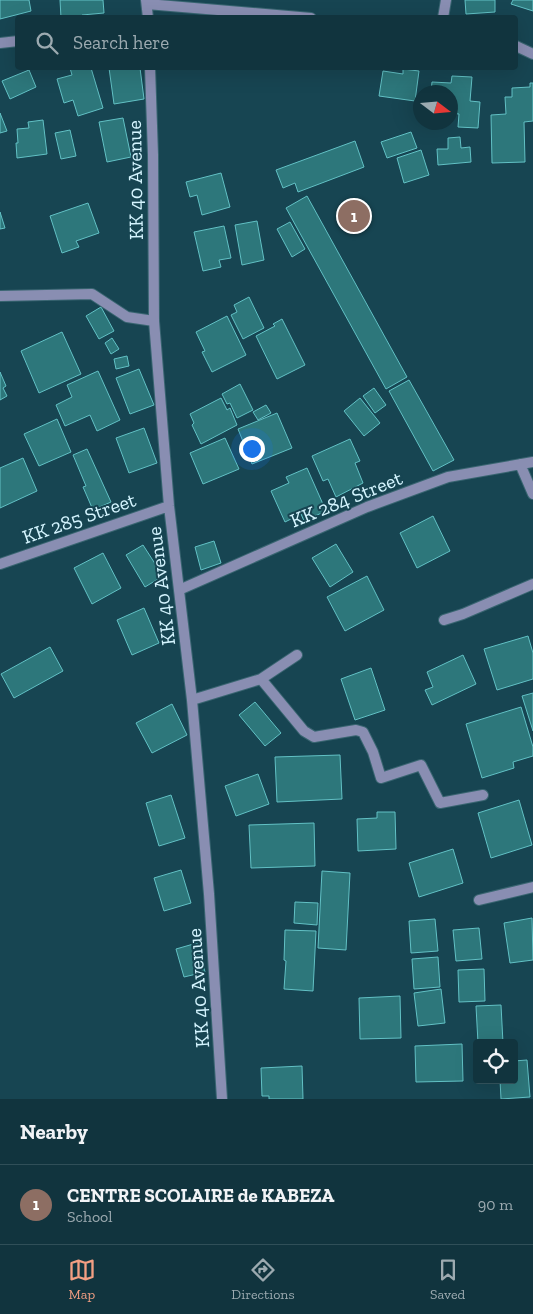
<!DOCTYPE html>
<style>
:root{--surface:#11343e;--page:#1e3f49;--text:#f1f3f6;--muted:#9caab0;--line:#304f58;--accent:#f39f83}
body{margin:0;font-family:"Zilla Slab",serif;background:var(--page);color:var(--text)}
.controls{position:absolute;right:15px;bottom:15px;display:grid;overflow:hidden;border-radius:5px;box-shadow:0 5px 20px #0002}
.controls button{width:45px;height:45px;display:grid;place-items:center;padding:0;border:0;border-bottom:1px solid var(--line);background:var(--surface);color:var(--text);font:25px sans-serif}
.compass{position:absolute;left:413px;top:85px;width:45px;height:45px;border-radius:50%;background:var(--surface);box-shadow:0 5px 20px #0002;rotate:106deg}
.you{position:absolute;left:251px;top:448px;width:18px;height:18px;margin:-12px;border:4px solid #fff;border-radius:50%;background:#1a73e8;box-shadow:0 0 0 8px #1a73e833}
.badge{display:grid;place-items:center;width:32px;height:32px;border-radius:50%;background:var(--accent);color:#fff;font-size:16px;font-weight:700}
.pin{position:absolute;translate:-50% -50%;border:2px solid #fff;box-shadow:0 1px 5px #0006}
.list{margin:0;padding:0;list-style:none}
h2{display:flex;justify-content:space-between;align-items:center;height:65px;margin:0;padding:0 20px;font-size:21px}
h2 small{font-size:16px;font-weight:400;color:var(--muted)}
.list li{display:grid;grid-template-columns:32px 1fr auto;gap:15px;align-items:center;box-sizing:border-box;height:80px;padding:0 20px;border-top:1px solid var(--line)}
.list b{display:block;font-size:19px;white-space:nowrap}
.list p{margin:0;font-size:16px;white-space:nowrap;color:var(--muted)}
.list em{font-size:16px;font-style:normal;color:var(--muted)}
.icon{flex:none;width:28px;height:28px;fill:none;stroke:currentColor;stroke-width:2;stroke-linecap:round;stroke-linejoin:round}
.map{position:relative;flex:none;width:533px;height:1099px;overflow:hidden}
.search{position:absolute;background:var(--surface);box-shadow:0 5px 20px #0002;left:15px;right:15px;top:15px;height:55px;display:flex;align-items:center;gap:12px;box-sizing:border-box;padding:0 18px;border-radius:5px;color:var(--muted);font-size:19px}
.sheet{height:145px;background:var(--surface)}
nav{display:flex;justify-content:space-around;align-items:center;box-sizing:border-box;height:70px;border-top:1px solid var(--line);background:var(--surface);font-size:14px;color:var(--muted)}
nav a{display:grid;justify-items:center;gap:2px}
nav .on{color:var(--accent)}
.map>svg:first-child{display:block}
.building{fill:#2d777b;stroke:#62c1c5}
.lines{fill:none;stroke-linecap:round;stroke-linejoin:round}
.street-casing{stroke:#396571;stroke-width:12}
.street{stroke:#898eb2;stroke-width:10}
.labels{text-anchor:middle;stroke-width:4;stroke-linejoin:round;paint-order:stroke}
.street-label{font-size:20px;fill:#d5f5ff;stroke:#174552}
</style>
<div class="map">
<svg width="533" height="1099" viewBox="0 0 533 1099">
<rect width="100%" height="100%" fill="#174552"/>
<!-- building -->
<path class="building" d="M0 0H29L31 11 0 19Z
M60 0H103L104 13 82 15V18H61Z
M465 0H495V12L466 14Z
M513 0H533V11L511 4Z
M70 68H91L103 108 78 116 73 100 64 103 57 79 72 75Z
M109 68H140L144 99 114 104Z
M403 69 419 71 415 101 379 96 383 71 403 74Z
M29 70 36 87 10 99 2 81Z
M452 76 472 77 470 101 480 102 478 128 458 127 459 114 450 113V92H431L432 82 451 83Z
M530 83H533V121L524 122 525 162 492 163 491 115 506 114 505 97H512V88L530 87Z
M0 113 7 131 0 133Z
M123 118 131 157 107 162 99 122Z
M43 120 47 154 17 158 16 143H18L17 129 29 128 28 122Z
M70 130 76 156 61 159 55 133Z
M411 132 417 148 387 158 381 142Z
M460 137 461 148 470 147 471 162 438 165 437 149H448V138Z
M355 141 364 167 298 192 295 183 283 188 276 170Z
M421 150 429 175 404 183 397 158Z
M221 173 230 207 202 215 197 195 190 197 186 182Z
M307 196 407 377 386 389 286 208Z
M88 203 99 233 76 241 79 247 62 253 50 216Z
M0 212 5 228 0 229Z
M257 221 264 260 242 265 235 225Z
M290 222 305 249 292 257 277 229Z
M224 226 231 258 219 260 221 267 203 271 194 232Z
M249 297 264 328 243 339 231 315 237 312 234 305Z
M101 307 114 331 99 339 86 316Z
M227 316 246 355 212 372 202 352 205 351 196 332Z
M282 319 305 365 277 379 256 336 275 326 273 324Z
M62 332 81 374 39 393 21 351Z
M112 338 119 349 111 354 105 343Z
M127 356 129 366 116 369 114 359Z
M139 369 154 405 130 414 116 378Z
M98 371 120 420 97 431 90 415 65 426 56 405 72 397 67 385Z
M0 372 6 386 3 388 7 396 0 400Z
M409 380 454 460 433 471 389 391Z
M240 384 253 410 237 418 230 403 227 404 222 394Z
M374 388 386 405 375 413 363 396Z
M221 398 227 410 230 408 237 425 201 444 192 425 194 423 190 414Z
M360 398 380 423 364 436 344 411Z
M266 405 271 413 258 420 253 412Z
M277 413 292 448 252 464 238 429Z
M57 419 71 452 39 466 24 434Z
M144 428 157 463 129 473 116 438Z
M225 438 239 469 203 484 190 453Z
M350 439 360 461 355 463 363 483 336 497 328 479 323 481 312 456Z
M87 449 111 502 93 510 83 487 86 486 73 455Z
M23 458 37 491 0 508V468Z
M307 468 326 511 304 521 301 514 285 522 271 491 289 483 286 477Z
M433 516 450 551 417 568 400 533Z
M214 541 221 563 201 570 195 547Z
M336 544 353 572 330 587 312 558Z
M143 545 163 576 145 587 126 555Z
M103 553 121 588 92 604 74 568Z
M367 576 384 610 345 631 327 597Z
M144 608 159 643 132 655 117 620Z
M528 636 533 653V679L497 690 484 649Z
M50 647 63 671 14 698 1 674Z
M463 655 476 684 432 705 425 690 433 687 427 672Z
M371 668 385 710 355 720 341 679Z
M533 693V731L522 696Z
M255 702 281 733 265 746 239 715Z
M172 704 187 735 152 753 136 723Z
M521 707 533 747V756L513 762 514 768 482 778 466 724Z
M340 755 342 799 277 802 275 757Z
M258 774 269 804 236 816 225 786Z
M171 795 185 838 159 846 146 803Z
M519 800 532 845 491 858 478 813Z
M377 812H395L396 849 358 851 357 819 377 818Z
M314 823 315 866 251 868 249 825Z
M453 849 463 883 419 897 409 863Z
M181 870 191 903 164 911 154 878Z
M322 871 350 873 346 950 318 948Z
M295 902 318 903 317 925 294 923Z
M532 918 533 960 510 963 504 923Z
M435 919 438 951 411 953 409 921Z
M479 928 482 959 456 961 453 930Z
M285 930 316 931 313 991 284 989 286 961 284 960Z
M197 943 205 972 184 977 176 949Z
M438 957 440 987 414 989 412 959Z
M484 969 485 1001 459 1002 458 970Z
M441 989 445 1023 418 1026 414 993Z
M400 996 401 1038 360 1039 359 998Z
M501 1005 503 1043H478L476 1006Z
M462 1044 463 1081 416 1082 415 1046Z
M527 1060 530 1097 501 1099 500 1080H514V1061Z
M302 1066 303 1099H269V1096H262L261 1068Z"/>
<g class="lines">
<defs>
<path id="street" d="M146 0 148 18
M147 4 311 18
M443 18 446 0
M0 43 18 41
M516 46 533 54
M150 68 153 155 154 321 169 506 192 700 209 894 222 1099
M0 296 92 294 127 317 154 321
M520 464 533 494
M0 564 169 506
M179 590 367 507 448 477 533 462
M444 620 463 614 533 584
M261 679 304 731 314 737 356 730 363 732 373 752 381 778 421 765 440 803 483 795
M192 700 261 679 297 655
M479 900 533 887"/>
</defs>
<!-- street casing -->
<use href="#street" class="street-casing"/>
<!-- street -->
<use href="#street" class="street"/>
</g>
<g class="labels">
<!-- street labels -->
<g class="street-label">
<text transform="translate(135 180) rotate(-91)" y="7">KK 40 Avenue</text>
<text transform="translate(346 499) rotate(-22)" y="7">KK 284 Street</text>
<text transform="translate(79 518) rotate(-19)" y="7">KK 285 Street</text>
<text transform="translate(161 586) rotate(-97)" y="7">KK 40 Avenue</text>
<text transform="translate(198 988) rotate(-94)" y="7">KK 40 Avenue</text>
</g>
</g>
</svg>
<div class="controls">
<button><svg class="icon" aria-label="locate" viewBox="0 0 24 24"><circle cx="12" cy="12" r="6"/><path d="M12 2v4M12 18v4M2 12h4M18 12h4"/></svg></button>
</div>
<svg class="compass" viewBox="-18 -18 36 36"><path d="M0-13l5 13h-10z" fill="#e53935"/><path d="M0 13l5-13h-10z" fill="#9caab0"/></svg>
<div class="you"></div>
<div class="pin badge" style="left:354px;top:216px;background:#8d6e63">1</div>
<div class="search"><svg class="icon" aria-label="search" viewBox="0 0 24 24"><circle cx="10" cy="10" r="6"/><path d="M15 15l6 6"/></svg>Search here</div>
</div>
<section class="sheet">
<h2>Nearby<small></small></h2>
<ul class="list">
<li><span class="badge" style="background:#8d6e63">1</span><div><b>CENTRE SCOLAIRE de KABEZA</b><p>School</p></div><em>90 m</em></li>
</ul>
</section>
<nav>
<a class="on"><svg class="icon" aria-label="map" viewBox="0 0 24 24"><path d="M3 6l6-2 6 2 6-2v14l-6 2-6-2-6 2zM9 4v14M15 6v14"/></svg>Map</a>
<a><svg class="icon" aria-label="directions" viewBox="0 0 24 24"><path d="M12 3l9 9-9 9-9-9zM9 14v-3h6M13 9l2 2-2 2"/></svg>Directions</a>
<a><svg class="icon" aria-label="saved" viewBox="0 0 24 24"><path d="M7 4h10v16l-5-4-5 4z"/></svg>Saved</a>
</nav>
